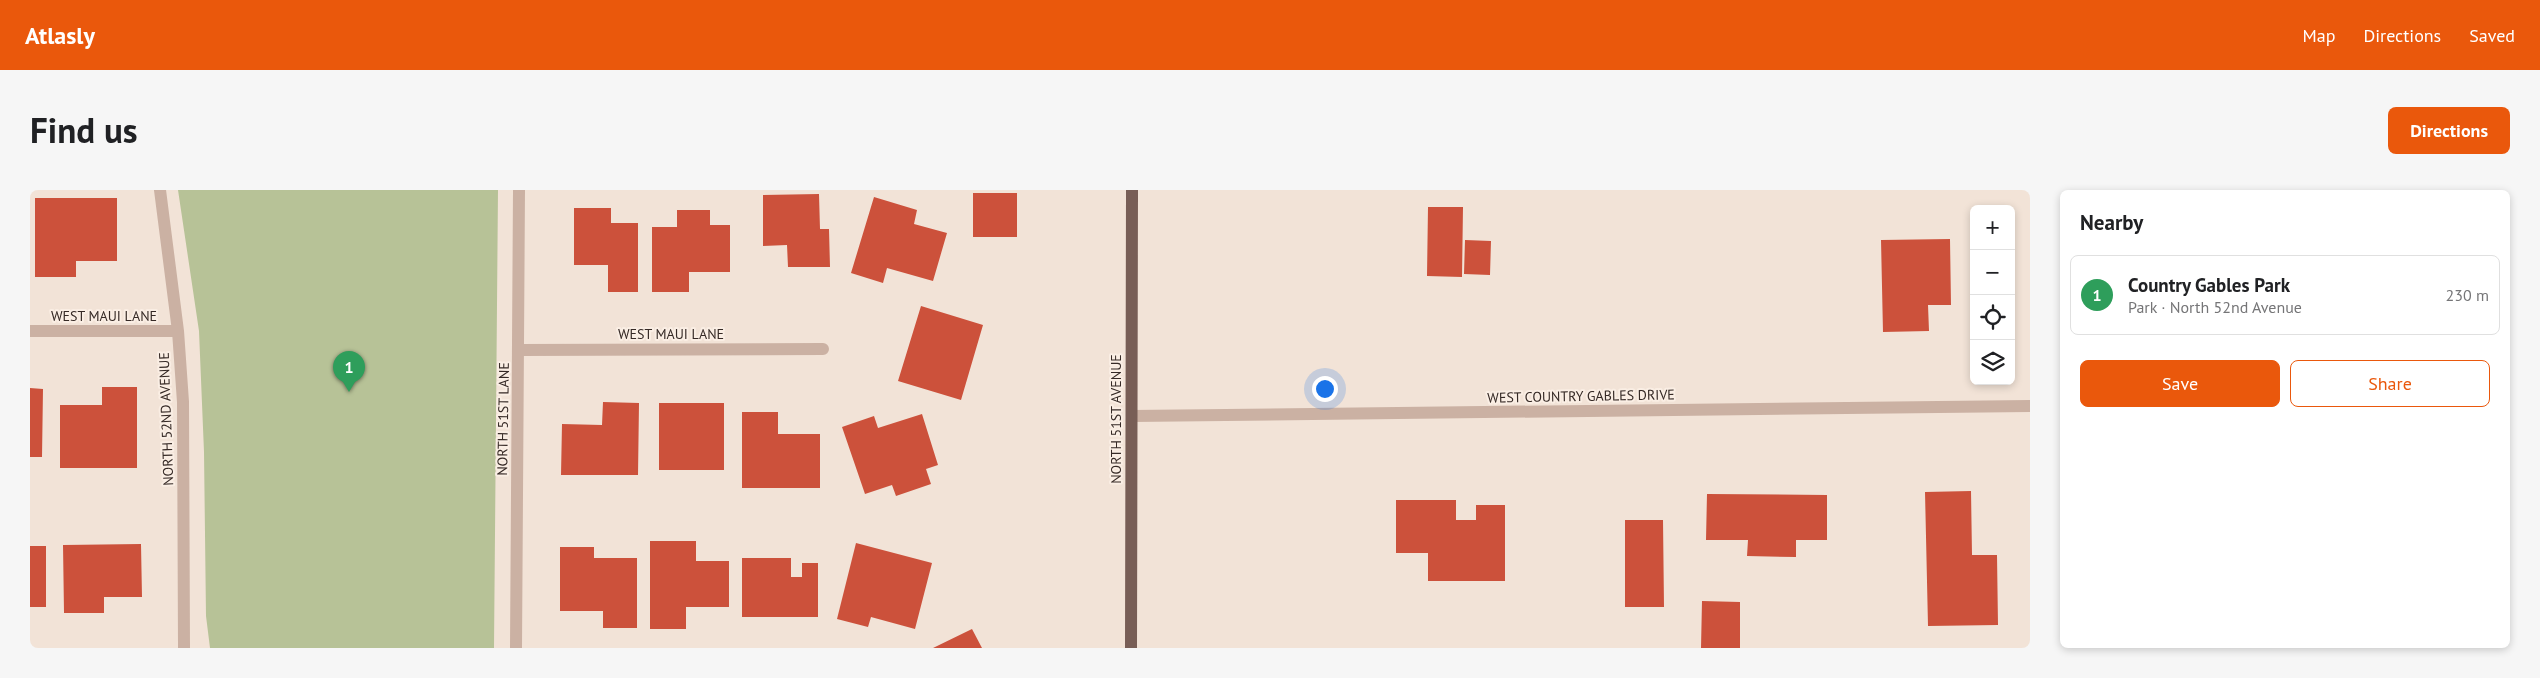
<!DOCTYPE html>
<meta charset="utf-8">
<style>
:root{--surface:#fff;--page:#f6f6f6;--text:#202124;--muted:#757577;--line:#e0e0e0;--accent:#ea580c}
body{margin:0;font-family:"PT Sans",sans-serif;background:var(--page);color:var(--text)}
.controls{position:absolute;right:15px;top:15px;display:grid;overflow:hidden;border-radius:8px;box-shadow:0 2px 8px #0003}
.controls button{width:45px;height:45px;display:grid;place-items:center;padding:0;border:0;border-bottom:1px solid var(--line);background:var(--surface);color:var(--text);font:25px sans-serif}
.you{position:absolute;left:1294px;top:198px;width:18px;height:18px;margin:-12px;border:4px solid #fff;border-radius:50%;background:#1a73e8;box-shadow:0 0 0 8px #1a73e833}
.badge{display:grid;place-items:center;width:32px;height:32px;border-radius:50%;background:var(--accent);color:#fff;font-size:16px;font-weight:700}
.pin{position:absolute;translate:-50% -41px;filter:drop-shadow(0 1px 2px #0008)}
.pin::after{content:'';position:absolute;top:26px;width:18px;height:15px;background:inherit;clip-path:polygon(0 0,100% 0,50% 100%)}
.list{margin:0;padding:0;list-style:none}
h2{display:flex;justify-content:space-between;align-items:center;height:65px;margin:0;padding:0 20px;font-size:21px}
h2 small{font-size:16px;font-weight:400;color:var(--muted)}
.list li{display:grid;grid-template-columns:32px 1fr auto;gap:15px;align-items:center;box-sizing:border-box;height:80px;margin:0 10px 10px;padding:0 10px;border:1px solid var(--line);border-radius:8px}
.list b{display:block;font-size:19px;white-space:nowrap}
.list p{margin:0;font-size:16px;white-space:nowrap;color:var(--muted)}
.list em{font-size:16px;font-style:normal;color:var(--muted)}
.actions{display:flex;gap:10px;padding:15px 20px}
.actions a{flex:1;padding:11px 0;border:1px solid var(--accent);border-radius:8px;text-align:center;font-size:18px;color:var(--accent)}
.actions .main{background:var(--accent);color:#fff}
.icon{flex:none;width:28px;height:28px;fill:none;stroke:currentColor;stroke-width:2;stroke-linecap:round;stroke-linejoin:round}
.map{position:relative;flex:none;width:2000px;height:458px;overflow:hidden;border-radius:8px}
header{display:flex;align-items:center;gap:30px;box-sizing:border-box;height:70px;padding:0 25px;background:var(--accent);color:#fff}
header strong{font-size:24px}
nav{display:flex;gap:28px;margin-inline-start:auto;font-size:18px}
.intro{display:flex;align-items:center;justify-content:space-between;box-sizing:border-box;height:120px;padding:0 30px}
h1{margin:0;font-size:35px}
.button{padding:12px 22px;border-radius:8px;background:var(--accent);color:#fff;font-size:18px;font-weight:700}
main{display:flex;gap:30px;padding:0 30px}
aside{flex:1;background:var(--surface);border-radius:8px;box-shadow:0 2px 8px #0003}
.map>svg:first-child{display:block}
.green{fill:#b7c297}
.building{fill:#cc513b}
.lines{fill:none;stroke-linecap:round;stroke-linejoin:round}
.street{stroke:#cbb1a3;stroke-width:12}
.primary{stroke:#785e56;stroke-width:12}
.labels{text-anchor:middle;stroke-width:4;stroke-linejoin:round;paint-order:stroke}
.street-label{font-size:14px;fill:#352925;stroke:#faeee4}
</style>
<header>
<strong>Atlasly</strong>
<nav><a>Map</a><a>Directions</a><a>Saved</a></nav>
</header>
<div class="intro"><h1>Find us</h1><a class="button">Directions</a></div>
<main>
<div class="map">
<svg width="2000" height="458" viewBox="0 0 2000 458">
<rect width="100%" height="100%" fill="#f2e3d7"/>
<!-- green -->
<path class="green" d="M148 0H468L464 458H180L176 426 174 262 169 141Z"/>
<!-- building -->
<path class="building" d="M943 3H987V47H943Z
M789 4 790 39H799L800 77H758L757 55 733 56V5Z
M844 7 887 20 884 34 917 43 903 91 857 78 853 93 821 83Z
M5 8H87V71H46V87H5Z
M1398 17H1433L1432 87 1397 86Z
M544 18H581V33H608V102H578V75H544Z
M647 20H680V35H700V82H659V102H622V37H647Z
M1920 49 1921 115H1898L1899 141 1853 142 1851 50Z
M1435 50 1461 51 1460 85 1434 84Z
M891 116 953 135 931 210 868 191Z
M72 197H107V278H30V215H72Z
M0 198 13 199 12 267H0Z
M573 212 609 213 608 285H531L532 234 572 235Z
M629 213H694V280H629Z
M712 222H748V244H790V298H712Z
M892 224 908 275 896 279 901 294 866 306 862 295 835 304 812 237 844 226 848 238Z
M1941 301 1942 365H1967L1968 435 1898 436 1895 302Z
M1677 304 1797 305V350H1766V367L1717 366 1718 350H1676Z
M1366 310H1426V330H1446V315H1475V391H1398V363H1366Z
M1595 330H1633L1634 417H1595Z
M620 351H666V371H699V417H656V439H620Z
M826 353 902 373 885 439 841 427 838 437 807 429Z
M111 354 112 407H74V423H34L33 355Z
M0 356H16V417H0Z
M530 357H564V368H607V438H573V421H530Z
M712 368H761V387H772V373H788V427H712Z
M1672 411 1710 412V458H1671Z
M942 439 952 458H903Z"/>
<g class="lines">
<!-- street -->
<path class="street" d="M130 0 148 141 153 212 154 458
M0 141H148
M489 160 793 159
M1102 226 2000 216
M486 458 489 0"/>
<!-- primary -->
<path class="primary" d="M1101 458 1102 0"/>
</g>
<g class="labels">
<!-- street labels -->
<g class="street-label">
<text x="74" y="131">WEST MAUI LANE</text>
<text x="641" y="149">WEST MAUI LANE</text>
<text transform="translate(1551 206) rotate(-1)" y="5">WEST COUNTRY GABLES DRIVE</text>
<text transform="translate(136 229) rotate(-92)" y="5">NORTH 52ND AVENUE</text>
<text transform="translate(473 229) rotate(-89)" y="5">NORTH 51ST LANE</text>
<text transform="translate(1086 229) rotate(-90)" y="5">NORTH 51ST AVENUE</text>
</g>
</g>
</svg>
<div class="controls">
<button>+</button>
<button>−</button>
<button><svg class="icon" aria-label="locate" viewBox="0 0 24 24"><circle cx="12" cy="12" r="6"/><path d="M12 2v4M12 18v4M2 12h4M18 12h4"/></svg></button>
<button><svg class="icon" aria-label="layers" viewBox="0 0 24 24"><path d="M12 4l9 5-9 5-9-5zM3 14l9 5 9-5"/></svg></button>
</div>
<div class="you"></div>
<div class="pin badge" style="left:319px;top:202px;background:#2e9e5b">1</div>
</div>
<aside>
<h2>Nearby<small></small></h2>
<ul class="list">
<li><span class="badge" style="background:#2e9e5b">1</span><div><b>Country Gables Park</b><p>Park · North 52nd Avenue</p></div><em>230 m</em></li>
</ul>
<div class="actions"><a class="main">Save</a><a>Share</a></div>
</aside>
</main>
